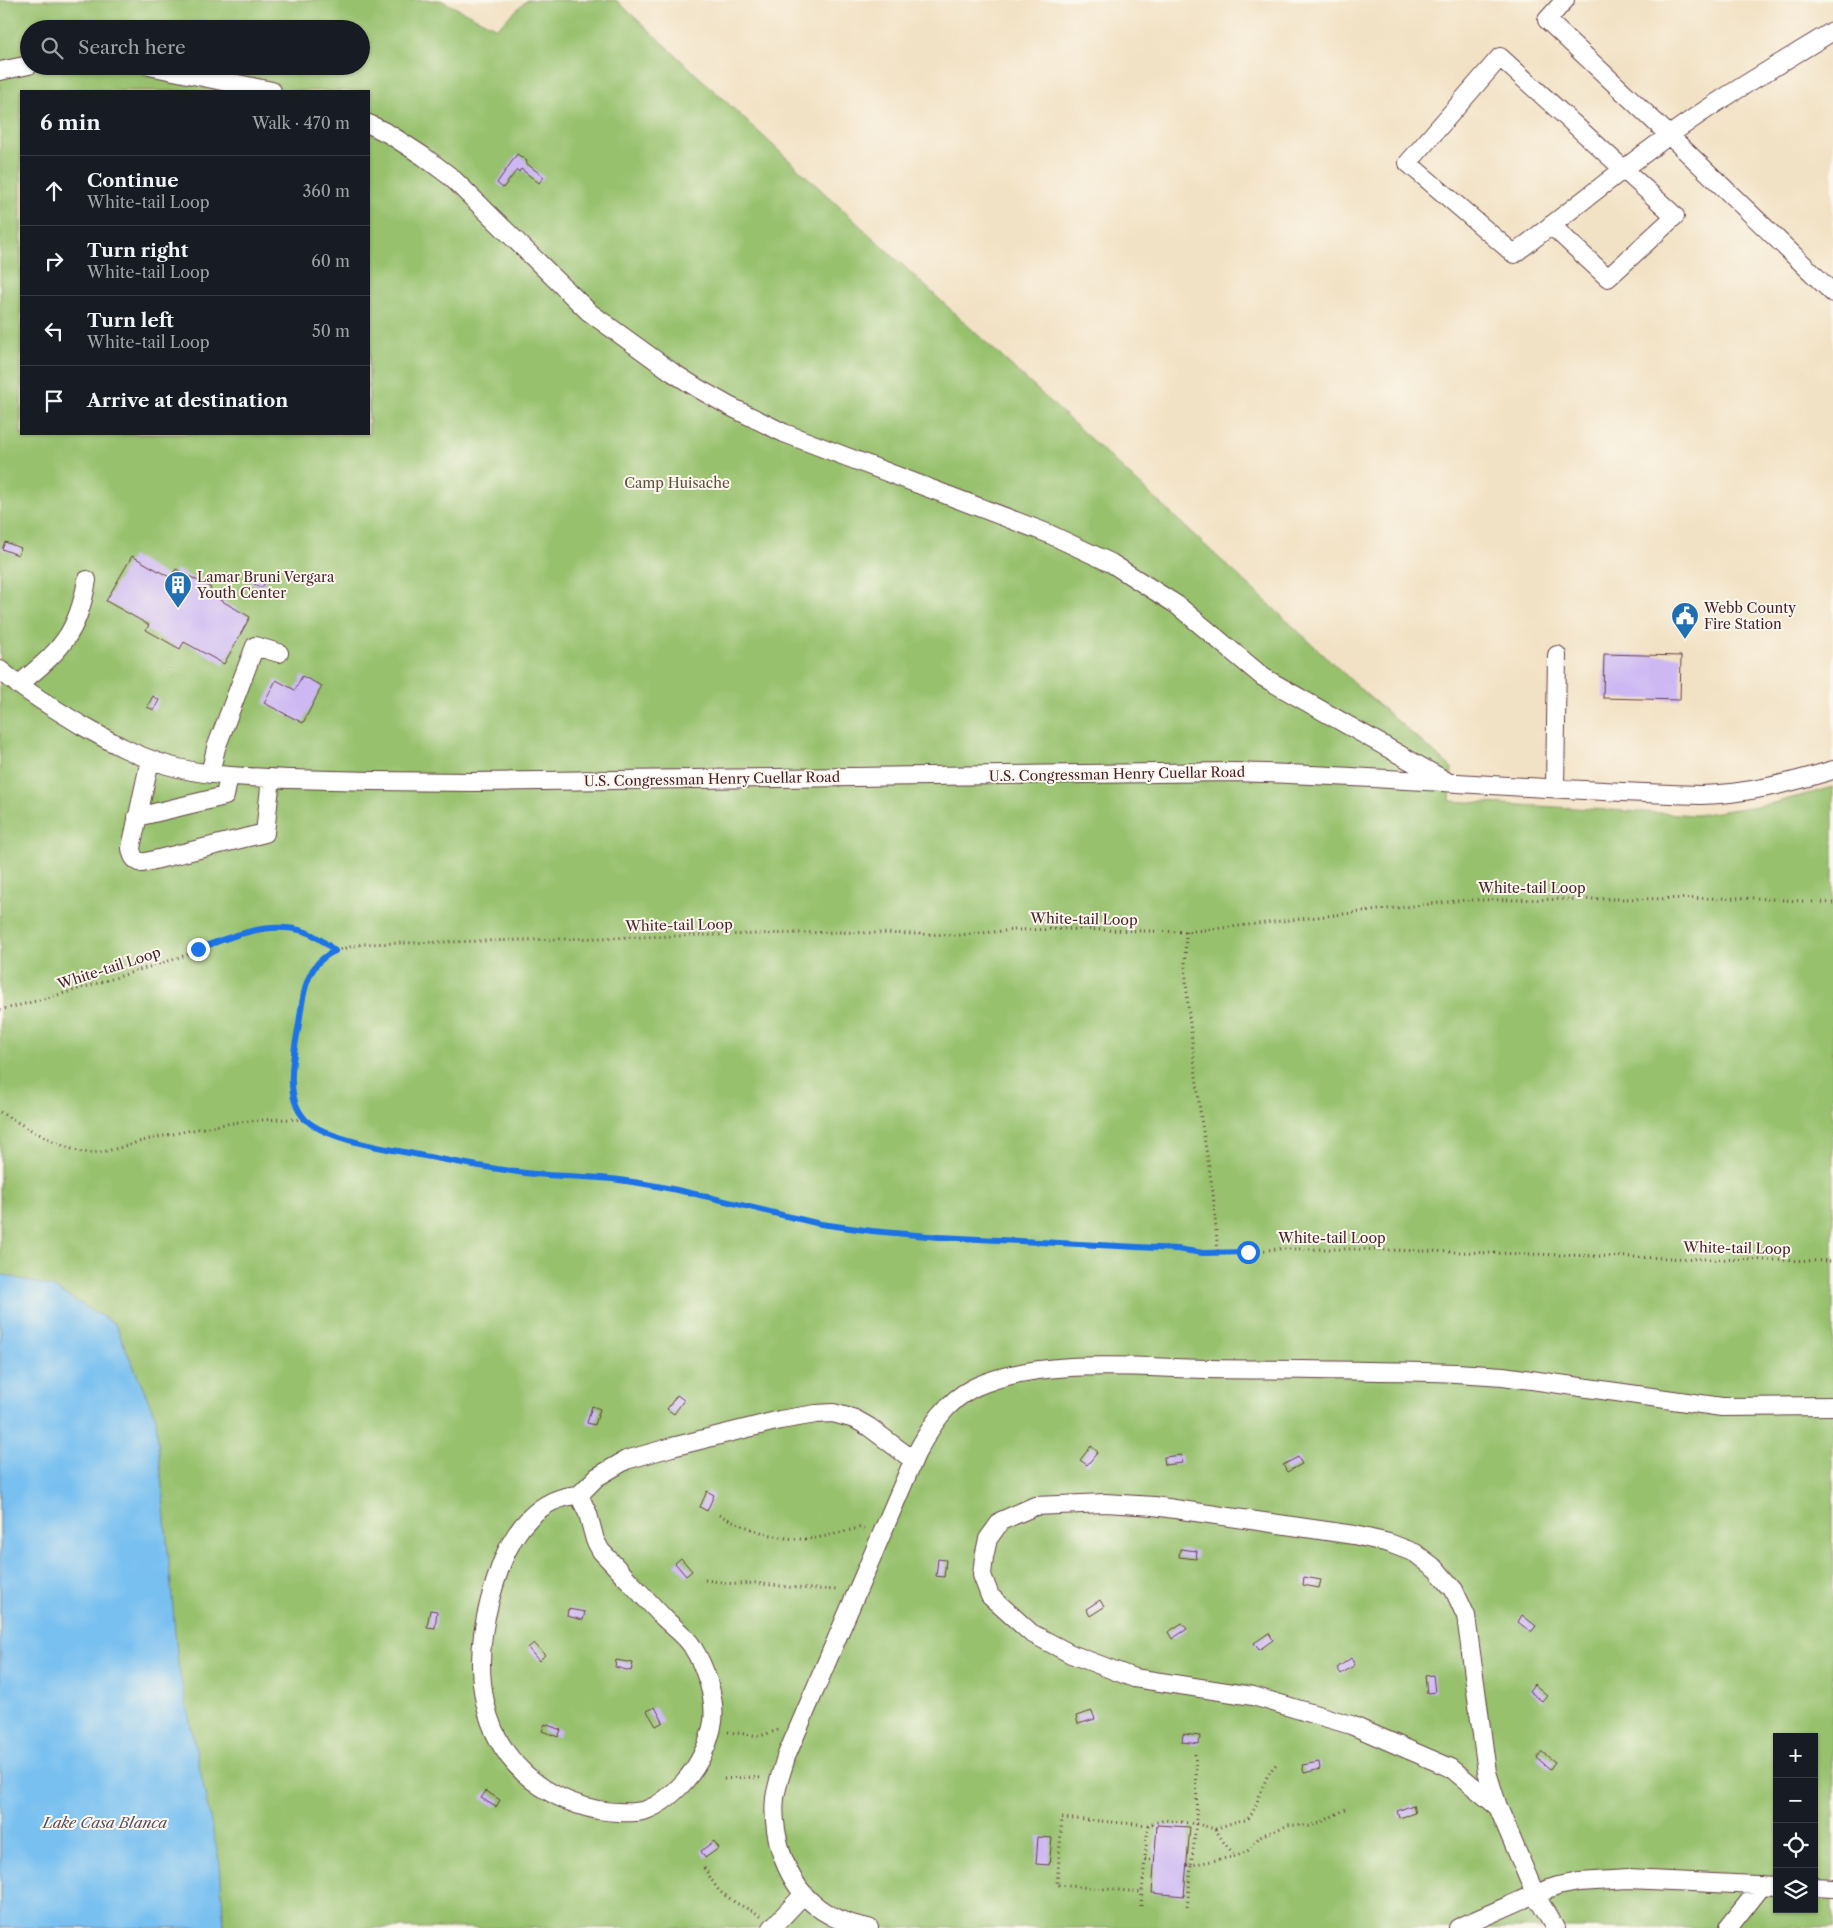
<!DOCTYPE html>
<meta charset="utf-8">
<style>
:root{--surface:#171b24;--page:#20242c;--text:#f1f3f6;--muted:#9ea1a6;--line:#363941}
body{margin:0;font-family:"Libre Caslon Text",serif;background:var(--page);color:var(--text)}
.controls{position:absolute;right:15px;bottom:15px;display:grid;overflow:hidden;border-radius:0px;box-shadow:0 1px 4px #0004}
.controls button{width:45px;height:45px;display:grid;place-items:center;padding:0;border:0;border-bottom:1px solid var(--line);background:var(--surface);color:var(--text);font:25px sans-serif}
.stop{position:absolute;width:15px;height:15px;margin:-11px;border:4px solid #1a73e8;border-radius:50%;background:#fff}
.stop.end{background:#1a73e8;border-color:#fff;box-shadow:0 1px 5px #0008}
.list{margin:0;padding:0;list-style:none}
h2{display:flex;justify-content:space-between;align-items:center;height:65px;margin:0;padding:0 20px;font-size:21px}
h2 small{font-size:16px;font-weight:400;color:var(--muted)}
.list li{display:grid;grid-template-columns:32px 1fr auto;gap:15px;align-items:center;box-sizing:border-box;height:70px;padding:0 20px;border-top:1px solid var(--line)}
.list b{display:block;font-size:19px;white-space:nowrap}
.list p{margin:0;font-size:16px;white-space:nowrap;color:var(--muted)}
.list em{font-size:16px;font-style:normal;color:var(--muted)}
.icon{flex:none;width:28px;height:28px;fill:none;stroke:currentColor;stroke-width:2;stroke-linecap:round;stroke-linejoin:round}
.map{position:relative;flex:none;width:1833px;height:1928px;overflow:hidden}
.search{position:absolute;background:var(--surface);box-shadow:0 1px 4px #0004;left:20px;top:20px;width:350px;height:55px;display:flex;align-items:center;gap:12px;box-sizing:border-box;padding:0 18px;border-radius:28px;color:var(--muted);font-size:19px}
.panel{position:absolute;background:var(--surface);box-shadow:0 1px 4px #0004;left:20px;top:90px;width:350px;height:345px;border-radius:0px}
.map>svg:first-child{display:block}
.green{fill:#97c16d;stroke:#70704c;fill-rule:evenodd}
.water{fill:#78c0f0;stroke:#61708e}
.building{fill:#cdb8f3}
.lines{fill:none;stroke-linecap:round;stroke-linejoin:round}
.minor-casing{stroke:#633c42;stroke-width:20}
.path{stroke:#633c42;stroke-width:3;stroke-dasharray:1 4;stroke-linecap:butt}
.minor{stroke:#fff;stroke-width:18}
.route{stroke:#1a73e8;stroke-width:6}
.labels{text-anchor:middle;stroke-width:4;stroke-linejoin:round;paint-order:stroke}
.park-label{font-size:14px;fill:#61503f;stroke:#fbf7ec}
.poi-label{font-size:14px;fill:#4a1f2b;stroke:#fbf7ec;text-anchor:start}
.street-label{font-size:14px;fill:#4a1f2b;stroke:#fbf7ec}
.water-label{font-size:15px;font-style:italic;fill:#584f66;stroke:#fbf7ec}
</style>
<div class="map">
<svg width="1833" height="1928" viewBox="0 0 1833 1928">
<rect width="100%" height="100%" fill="#fbf7ec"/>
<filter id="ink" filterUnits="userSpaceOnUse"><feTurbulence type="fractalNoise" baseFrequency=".02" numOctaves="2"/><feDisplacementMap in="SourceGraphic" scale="10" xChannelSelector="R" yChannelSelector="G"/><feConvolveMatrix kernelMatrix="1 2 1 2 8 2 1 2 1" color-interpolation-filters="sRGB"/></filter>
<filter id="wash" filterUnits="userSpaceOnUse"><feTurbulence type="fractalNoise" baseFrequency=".0096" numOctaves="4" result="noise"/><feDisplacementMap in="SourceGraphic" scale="20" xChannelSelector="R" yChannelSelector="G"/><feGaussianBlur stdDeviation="1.12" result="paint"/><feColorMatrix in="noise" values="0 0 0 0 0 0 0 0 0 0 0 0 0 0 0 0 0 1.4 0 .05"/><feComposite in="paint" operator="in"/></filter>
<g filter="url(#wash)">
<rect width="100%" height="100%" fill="#f2e2c5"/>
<!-- green -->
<path class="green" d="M0 0H440L497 28 527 0H616L1366 694 1452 768 1450 801 1697 815 1770 804 1833 787V1928H0ZM29 29H361V66H29ZM21 91H369V434H21ZM1777 1737H1814V1909H1777Z"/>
<!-- water -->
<path class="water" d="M0 1274 52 1287 115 1324 156 1418 178 1665 220 1865 224 1928H0Z"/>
<g id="blocks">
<!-- building -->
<path class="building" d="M517 154 527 161 526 163 544 177 539 183 521 169 519 172 517 170 503 188 497 183Z
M5 542 21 548 18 555 2 549Z
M132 556 171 578 176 569 211 588 208 593 250 617 224 664 184 642 180 649 146 630 149 625 106 601Z
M251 573 266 580 262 588 247 580Z
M1604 654 1681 656 1680 700 1603 698Z
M302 676 322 686 303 723 264 703 276 680 295 690Z
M153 696 159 700 154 710 147 707Z
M677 1395 684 1400 674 1414 667 1409Z
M592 1406 600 1409 595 1425 587 1423Z
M1091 1446 1098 1452 1087 1465 1080 1460Z
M1181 1455 1182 1463 1165 1465 1164 1457Z
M1298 1457 1302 1464 1287 1472 1283 1465Z
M707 1491 714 1495 707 1511 700 1507Z
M1180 1549 1197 1551 1196 1559 1179 1557Z
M681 1558 692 1571 686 1576 675 1563Z
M938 1559 946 1560 944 1577 936 1576Z
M1304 1577 1321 1580 1319 1588 1303 1585Z
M1100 1600 1104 1607 1090 1616 1086 1609Z
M568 1609 585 1612 583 1620 567 1616Z
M430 1610 437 1611 435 1628 427 1627Z
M1522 1615 1536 1626 1531 1632 1518 1622Z
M1182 1623 1187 1629 1172 1639 1168 1632Z
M1269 1633 1273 1640 1259 1650 1254 1643Z
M534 1643 545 1655 539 1661 528 1648Z
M1351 1658 1355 1665 1341 1674 1337 1668Z
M616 1660 633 1663 631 1671 615 1667Z
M1433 1675 1435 1692 1427 1693 1425 1676Z
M1534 1684 1547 1695 1542 1701 1529 1691Z
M655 1707 663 1722 656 1726 647 1711Z
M1092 1711 1095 1719 1078 1724 1076 1716Z
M545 1724 561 1730 558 1737 542 1731Z
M1183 1734 1200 1736 1199 1744 1182 1742Z
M1542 1752 1555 1762 1550 1769 1537 1758Z
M1319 1762 1320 1769 1304 1773 1302 1765Z
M486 1791 500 1800 496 1807 481 1798Z
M1413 1805 1415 1813 1399 1818 1397 1811Z
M1157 1825 1190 1827 1184 1896 1152 1893Z
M1038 1837 1052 1838 1049 1865 1036 1864Z
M714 1841 719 1848 705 1858 701 1851Z"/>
</g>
</g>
<g filter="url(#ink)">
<use href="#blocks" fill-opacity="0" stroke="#633c42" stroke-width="1"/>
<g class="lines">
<defs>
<path id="minor" d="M1565 0 1547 20 1670 136 1833 293
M149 66 272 91
M0 71 29 65
M369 124 389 134 423 156 451 177 589 312 672 372 699 389 729 406 784 433 1047 533 1111 563 1177 605 1263 677 1446 781
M1551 225 1608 278 1675 216 1500 57 1408 163 1514 254C1581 203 1646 149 1716 103 1755 78 1794 55 1833 31
M0 670C25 691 53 708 81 725 109 741 136 756 167 765 207 777 250 777 291 779 352 781 412 782 473 782L1232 772C1388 776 1544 791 1701 795 1746 794 1790 783 1833 770
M18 685C60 651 78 634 87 580
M150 760 131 848C132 856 134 860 142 863L265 833 271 778
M210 774 216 748 255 646 279 653
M1555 789 1557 655
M137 817 225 796 229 776
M579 1495 588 1514 595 1540 601 1551C622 1573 643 1596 664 1618 673 1627 685 1635 692 1646 705 1667 716 1697 713 1722 709 1744 699 1765 684 1782 674 1793 660 1805 646 1810 634 1814 610 1812 598 1810 541 1798 497 1761 485 1702 475 1655 485 1609 501 1565 514 1530 539 1497 579 1495L597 1477 626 1460 672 1447 780 1420 816 1414 833 1413 855 1419 869 1427 913 1460
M1498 1807 1451 1768 1351 1725 1253 1696 1134 1678 1071 1654 1031 1633 990 1596 982 1575 984 1557 988 1539 1001 1521 1035 1506 1105 1503 1154 1506 1354 1535 1389 1543 1415 1553 1436 1569 1454 1590 1466 1616 1487 1772 1498 1807 1535 1894 1555 1928
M1814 1887 1833 1888
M772 1928 804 1894
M869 1928C823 1920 796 1897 781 1852 776 1835 773 1816 775 1798 777 1784 782 1771 786 1757L916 1454C931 1426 946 1401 975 1387 1040 1357 1139 1368 1210 1369 1292 1370 1374 1370 1456 1373L1503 1376 1722 1407 1833 1406
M1458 1928 1535 1894 1558 1886 1579 1882 1628 1879 1777 1886
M1728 1928 1762 1885"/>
</defs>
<!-- minor casing -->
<use href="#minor" class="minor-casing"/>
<!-- path -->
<path class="path" d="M1833 903 1753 898 1466 900 1186 932 1069 929 1015 930 960 935 837 932 363 944C322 952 309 961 302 1003 297 1034 280 1097 306 1120 326 1138 368 1145 394 1150 440 1159 486 1168 532 1173 563 1177 595 1176 626 1181 692 1191 756 1210 821 1224L872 1231 939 1237 1177 1249 1203 1253H1236L1279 1249H1352L1704 1259 1833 1261
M1186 932 1185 965 1188 1006 1201 1119 1213 1192 1218 1254
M0 1010C42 1000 83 988 124 975 144 968 164 963 183 956 217 943 246 928 284 928 304 928 321 939 335 951
M0 1112C18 1123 63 1149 83 1152 106 1155 128 1144 150 1139 200 1128 253 1116 305 1120
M719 1515C746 1527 774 1540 805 1539 823 1538 842 1532 859 1528L865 1530
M705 1580 735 1584 755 1583 796 1588 838 1590
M728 1732 760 1736 778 1730
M1195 1754C1198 1792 1197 1828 1191 1865L1237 1856 1249 1850 1260 1836 1276 1830 1289 1825 1309 1826 1320 1823 1346 1809
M724 1779 746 1777 763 1778
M1148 1825 1142 1892 1057 1885 1062 1818 1148 1825 1165 1820 1197 1824 1215 1829 1237 1821 1247 1820 1253 1812 1268 1774 1278 1762
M1215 1829 1225 1844 1236 1856
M1145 1859 1153 1860
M1187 1865H1191L1187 1910
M704 1868 719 1891 736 1903 762 1916
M1141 1906 1142 1892"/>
<!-- minor -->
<use href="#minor" class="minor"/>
</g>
</g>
<g class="lines" filter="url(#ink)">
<!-- route -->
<path class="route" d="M198 949C231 936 271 920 306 932 317 936 327 944 335 951 305 964 303 995 299 1024 294 1053 283 1096 305 1119 322 1136 370 1146 393 1150 441 1159 487 1169 535 1174 565 1177 596 1176 626 1181 691 1190 756 1210 821 1224L872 1231 939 1237 1177 1249 1203 1253 1248 1252"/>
</g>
<!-- icons -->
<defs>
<symbol id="building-pin" viewBox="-11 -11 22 30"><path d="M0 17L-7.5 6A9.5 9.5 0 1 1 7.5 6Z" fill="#1f6fb2" stroke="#fbf7ec"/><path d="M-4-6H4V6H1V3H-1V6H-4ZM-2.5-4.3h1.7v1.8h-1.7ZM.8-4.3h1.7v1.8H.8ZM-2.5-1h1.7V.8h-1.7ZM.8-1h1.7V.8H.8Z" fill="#fff"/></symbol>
<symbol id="civic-pin" viewBox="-11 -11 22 30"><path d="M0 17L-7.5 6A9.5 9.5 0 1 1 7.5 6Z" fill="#1f6fb2" stroke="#fbf7ec"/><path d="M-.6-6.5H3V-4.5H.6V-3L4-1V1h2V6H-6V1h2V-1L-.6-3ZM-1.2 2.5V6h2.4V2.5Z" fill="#fff"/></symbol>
</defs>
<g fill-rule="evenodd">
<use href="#building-pin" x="162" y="569" width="32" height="43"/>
<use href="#civic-pin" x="1669" y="600" width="32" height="43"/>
</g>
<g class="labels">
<!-- park labels -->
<g class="park-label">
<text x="677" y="488">Camp Huisache</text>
</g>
<!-- poi labels -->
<g class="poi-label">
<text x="197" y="582">Lamar Bruni Vergara<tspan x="197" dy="16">Youth Center</tspan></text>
<text x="1704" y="613">Webb County<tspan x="1704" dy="16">Fire Station</tspan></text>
</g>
<!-- street labels -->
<g class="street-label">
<text transform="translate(1117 774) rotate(-1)" y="5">U.S. Congressman Henry Cuellar Road</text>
<text transform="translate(712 779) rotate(-1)" y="5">U.S. Congressman Henry Cuellar Road</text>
<text x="1532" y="893">White-tail Loop</text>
<text transform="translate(1084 919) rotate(1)" y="5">White-tail Loop</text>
<text transform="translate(679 925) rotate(-1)" y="5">White-tail Loop</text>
<text transform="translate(109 968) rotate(-18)" y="5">White-tail Loop</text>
<text x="1332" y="1243">White-tail Loop</text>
<text transform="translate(1737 1248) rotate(1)" y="5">White-tail Loop</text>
</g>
<!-- water labels -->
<g class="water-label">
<text x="105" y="1828">Lake Casa Blanca</text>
</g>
</g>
</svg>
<div class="controls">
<button>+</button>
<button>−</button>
<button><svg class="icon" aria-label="locate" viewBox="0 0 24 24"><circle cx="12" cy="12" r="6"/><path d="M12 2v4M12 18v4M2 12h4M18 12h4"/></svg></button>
<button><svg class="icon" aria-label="layers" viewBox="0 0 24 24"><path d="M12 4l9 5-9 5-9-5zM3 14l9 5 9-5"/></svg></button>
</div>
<div class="stop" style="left:1248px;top:1252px"></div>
<div class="stop end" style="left:198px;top:949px"></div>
<div class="search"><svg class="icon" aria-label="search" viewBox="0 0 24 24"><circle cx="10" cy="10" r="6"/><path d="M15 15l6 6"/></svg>Search here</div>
<section class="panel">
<h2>6 min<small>Walk · 470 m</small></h2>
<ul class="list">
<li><svg class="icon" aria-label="ahead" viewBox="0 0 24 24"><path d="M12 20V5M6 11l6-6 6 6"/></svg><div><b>Continue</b><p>White-tail Loop</p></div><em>360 m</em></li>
<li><svg class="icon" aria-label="right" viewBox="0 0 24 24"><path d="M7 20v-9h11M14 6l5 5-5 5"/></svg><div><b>Turn right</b><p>White-tail Loop</p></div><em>60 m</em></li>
<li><svg class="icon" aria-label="left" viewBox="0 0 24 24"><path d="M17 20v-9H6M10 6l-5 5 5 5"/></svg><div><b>Turn left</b><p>White-tail Loop</p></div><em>50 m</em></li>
<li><svg class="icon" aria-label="arrive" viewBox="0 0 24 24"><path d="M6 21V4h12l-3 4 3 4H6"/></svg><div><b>Arrive at destination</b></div></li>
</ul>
</section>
</div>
